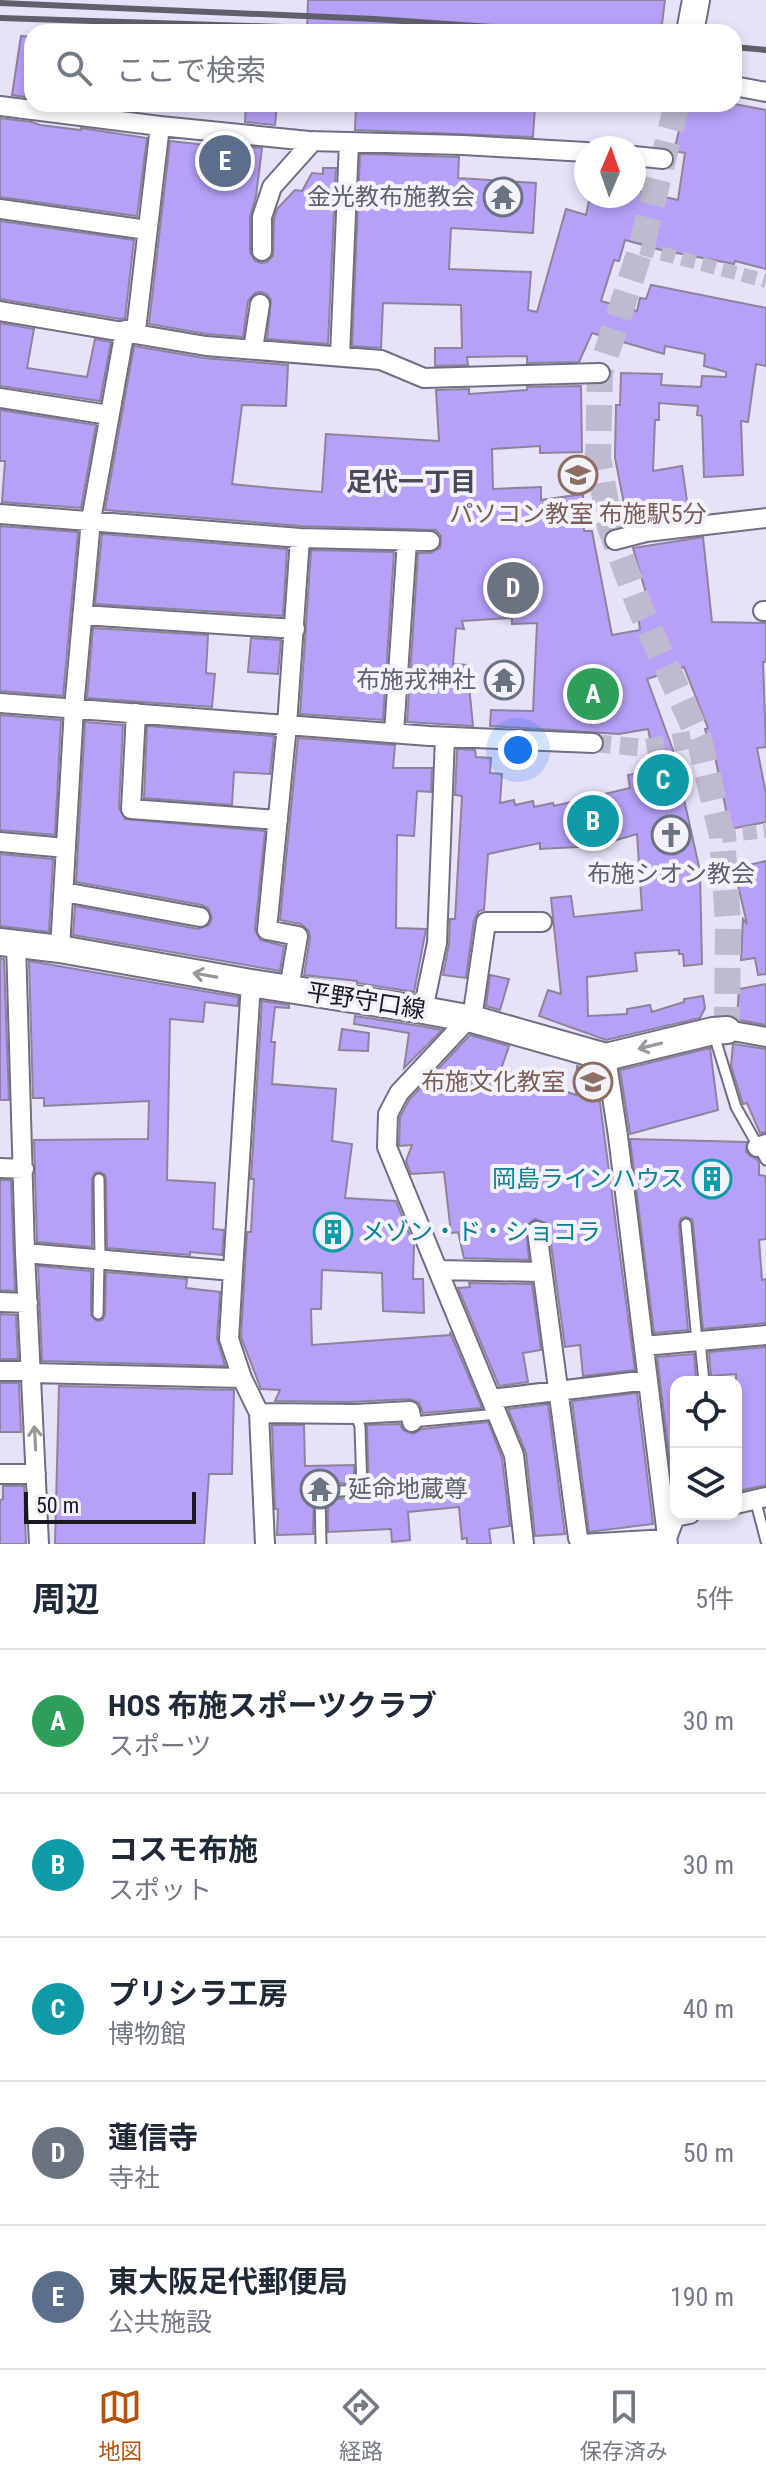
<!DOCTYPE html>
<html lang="ja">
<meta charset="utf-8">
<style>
:root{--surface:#fff;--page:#f2f2f3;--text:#1f2937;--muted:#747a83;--line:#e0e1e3;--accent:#b45309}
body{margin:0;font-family:"Roboto Condensed","Noto Sans JP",sans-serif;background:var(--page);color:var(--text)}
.controls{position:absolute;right:24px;bottom:24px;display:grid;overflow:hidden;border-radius:16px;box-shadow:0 4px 12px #0003}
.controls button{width:72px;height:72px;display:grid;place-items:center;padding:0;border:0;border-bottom:2px solid var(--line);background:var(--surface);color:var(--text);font:40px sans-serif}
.compass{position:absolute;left:574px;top:136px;width:72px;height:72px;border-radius:50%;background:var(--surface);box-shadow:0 4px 12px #0003;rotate:2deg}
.scale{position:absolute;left:24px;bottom:20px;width:172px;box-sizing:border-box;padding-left:8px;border:4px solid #1a1821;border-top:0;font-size:22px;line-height:28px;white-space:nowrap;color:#1a1821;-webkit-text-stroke:6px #f3f2fb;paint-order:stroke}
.you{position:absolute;left:518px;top:750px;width:28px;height:28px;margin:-20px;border:6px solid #fff;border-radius:50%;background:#1a73e8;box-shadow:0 0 0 12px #1a73e833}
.badge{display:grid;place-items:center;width:52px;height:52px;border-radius:50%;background:var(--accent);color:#fff;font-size:26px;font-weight:700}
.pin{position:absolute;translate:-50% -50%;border:4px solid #fff;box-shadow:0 2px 8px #0006}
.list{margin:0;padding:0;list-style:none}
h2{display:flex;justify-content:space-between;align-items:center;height:104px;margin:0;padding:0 32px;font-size:34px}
h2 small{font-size:26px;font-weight:400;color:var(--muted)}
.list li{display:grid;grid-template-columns:52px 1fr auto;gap:24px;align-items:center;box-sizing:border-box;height:144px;padding:0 32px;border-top:2px solid var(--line)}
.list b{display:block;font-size:30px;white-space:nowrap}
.list p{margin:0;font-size:26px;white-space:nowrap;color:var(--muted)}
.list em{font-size:26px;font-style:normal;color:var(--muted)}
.icon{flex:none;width:44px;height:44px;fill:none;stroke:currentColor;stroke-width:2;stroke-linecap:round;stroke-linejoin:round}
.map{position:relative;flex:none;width:766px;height:1544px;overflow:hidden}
.search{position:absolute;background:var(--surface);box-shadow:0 4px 12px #0003;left:24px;right:24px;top:24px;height:88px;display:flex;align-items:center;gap:20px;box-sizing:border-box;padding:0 28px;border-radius:24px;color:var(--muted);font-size:30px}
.sheet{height:824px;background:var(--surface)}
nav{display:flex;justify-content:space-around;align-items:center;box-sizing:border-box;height:112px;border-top:2px solid var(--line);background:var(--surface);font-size:22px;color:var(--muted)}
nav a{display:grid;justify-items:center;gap:4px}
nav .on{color:var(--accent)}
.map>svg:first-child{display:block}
.building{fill:#b6a1f8;stroke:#8a859b;stroke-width:2}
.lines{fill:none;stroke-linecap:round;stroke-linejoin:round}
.pedestrian-tunnel{stroke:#bebacf;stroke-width:14;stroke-dasharray:14 7;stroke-linecap:butt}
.minor-tunnel{stroke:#bebacf;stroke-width:18;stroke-dasharray:18 9;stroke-linecap:butt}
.secondary-tunnel{stroke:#bebacf;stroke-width:26;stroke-dasharray:26 13;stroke-linecap:butt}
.service-casing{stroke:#716d82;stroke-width:13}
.minor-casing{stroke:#716d82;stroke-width:22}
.secondary-casing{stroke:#716d82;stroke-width:30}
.service{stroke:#fff;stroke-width:9}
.minor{stroke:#fff;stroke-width:18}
.secondary{stroke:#fff;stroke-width:26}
.rail{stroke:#625f6d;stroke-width:6}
.oneway{stroke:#98979b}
.labels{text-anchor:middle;stroke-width:8;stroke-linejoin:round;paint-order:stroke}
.worship-label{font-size:24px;fill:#5b616d;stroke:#f3f2fb;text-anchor:end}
.education-label{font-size:24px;fill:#785e54;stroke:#f3f2fb}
.street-label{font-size:24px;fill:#1a1821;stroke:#f3f2fb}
.culture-label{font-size:24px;fill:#0d838f;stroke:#f3f2fb;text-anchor:end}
.neighbourhood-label{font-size:26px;font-weight:bold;fill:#4b475b;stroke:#f3f2fb}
</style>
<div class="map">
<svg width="766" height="1544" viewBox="0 0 766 1544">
<rect width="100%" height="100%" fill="#e7e2fa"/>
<!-- building -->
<path class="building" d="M308 0H665L661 32H307Z
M21 36 32 37V98L12 95Z
M246 104H277L275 125 245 122Z
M356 104H491L535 106 533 137 355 130Z
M690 104H734L766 110V269L735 261 734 264 661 250 625 240 619 261 614 260 601 301 637 311 640 298 646 299 651 285 766 308V366L756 364 748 422 741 421 743 475 704 477 702 416 697 415 698 406 659 403V420H655L653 471 682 466 689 515 628 524 615 458 616 405H620L621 373 662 374 661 385 701 387 702 376 726 377V372L704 366 705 354 665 346 664 354 592 333 579 362 527 363V356L467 357 468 365 435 366V348H462L461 305 383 303 381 348 352 346 360 154 459 157 458 178 536 183 533 233 451 228 449 269 531 272 528 310 537 312 566 209 586 215 590 196H634V190L678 200 685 153 674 151 684 110Z
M0 118 32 122 40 125 81 130V128L147 138 137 216 0 197Z
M170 141 242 149V146L262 148 256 196 250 217V252L255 261 261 263 267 262 273 256 274 219 277 209 295 190 302 191 312 173 323 174V168H336L328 344 267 339 271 300 267 294 261 292 255 293 248 301 243 337 207 334 149 324Z
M0 221 134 240 125 318 120 319 0 299Z
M0 323 34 329 27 368 87 377 95 339 111 342 100 401 0 386Z
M134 346 204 358 288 365 286 406 242 405 232 484 272 488 322 492 326 434 439 441 436 390 469 389V394L527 390V387L581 386 582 452 540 453V446L492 449 493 489 541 487V500L583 494 584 531H592L612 635 640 630 637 608 650 607 633 548 703 537 712 622 766 623V662H763L766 747 757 748 766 794V822L730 829 713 747H710L705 729 708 728 684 667 647 679 673 750 700 871 702 964 684 966 683 954H679V950L635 953 637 971 587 977 588 1016 627 1014V1009L650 1005 652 1012 684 1002V999L703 996 705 1008 700 1018 606 1040 539 1016 548 990 561 994 551 898 571 896 574 917 642 910 637 834 596 846 540 849V843L488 854 484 910 479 911 474 920 466 978 443 975 449 944 450 919H455L462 796 455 795 457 749 475 750 476 757 491 758 490 773 502 774 500 803 514 800 515 805 533 801 534 807 553 803 554 806 630 788 628 775 657 770 648 729 619 734 490 726 491 710 533 711 537 623 512 624V618L462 621 464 629 456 628 453 664 467 665 473 726 407 722 418 553H430L440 548 441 536 436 530 301 526 105 510Z
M0 410 96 425 81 508 2 502 5 461H0Z
M0 526 78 532 63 696 0 691Z
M102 534 287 549 283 616 95 604Z
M311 550 394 552 383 720 300 714Z
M93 628 208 635 206 673 215 674 212 707 87 698Z
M251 638 281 640 278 674 248 672Z
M0 715 61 720 55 835 0 830Z
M85 722 123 725 119 808 125 819 265 831 255 930 260 940 284 946 280 971 73 935 75 906 198 929 209 925 212 918 208 908 202 905 76 882Z
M147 726 274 736 270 774 234 772 232 805 144 798Z
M298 738 395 745 393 768H432L431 792 417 791 414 836 397 835 396 928 426 929 414 992 357 983V981L304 975 310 938 309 931 301 924 280 920Z
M0 854 53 859 49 932 0 926Z
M766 861V974L758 975 755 958 741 960 743 919 747 924 734 868Z
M0 958 4 959 9 1100H0Z
M29 961 238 997V1006L205 1002 203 1022 170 1019 167 1180 215 1183 213 1229 224 1230 222 1255 190 1252V1255L107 1248 106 1179 105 1175 100 1172 95 1173 92 1179V1247L37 1242 34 1140 148 1139 149 1101 44 1106V1098H33Z
M490 975 509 979 500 1010 486 1006Z
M766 984V1025L739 1020 737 1018 739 989Z
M262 1001 289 1005V1008L275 1007 271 1042H275L272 1084 336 1089 332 1141 352 1144 345 1198 396 1201 414 1245 413 1279H423L424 1313 383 1311 382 1273 322 1270 321 1309H311L312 1345 450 1335V1332L482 1408 423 1413 419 1403 410 1399 349 1402 275 1401 280 1390 261 1389 241 1337 247 1232H251L254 1179H251Z
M355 1016 420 1026 442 1030 404 1068 409 1033 354 1024Z
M342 1029 369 1033 368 1051 339 1050Z
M470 1035 509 1046 501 1069 576 1095 577 1066 596 1072 635 1370 583 1376 580 1345 565 1347 549 1229 546 1223 535 1219 526 1226 529 1260 464 1258 458 1232 451 1233 444 1172 411 1174 406 1161 412 1145 399 1146 400 1117 409 1100Z
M733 1044 766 1049V1132L760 1133 747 1103 743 1104 731 1066Z
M710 1048 718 1110 630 1134 620 1070Z
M630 1139 747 1142 746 1152 750 1156 757 1159 759 1163V1175L765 1176 766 1187V1239L759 1240 762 1280 766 1279V1323L703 1329 693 1223 692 1219 686 1217 681 1218 679 1225 688 1330 654 1333Z
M0 1180H11L15 1291 0 1290Z
M38 1266 91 1271V1315L97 1321 102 1320 105 1315 106 1272 187 1279 186 1288 220 1292 217 1339 225 1366 42 1361Z
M469 1283 532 1284 541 1350 523 1353 528 1382 499 1386 458 1288 470 1287Z
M0 1314 16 1315 18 1359H0Z
M766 1347V1485L738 1491 736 1477V1374L711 1376 709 1352Z
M694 1354 696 1378H693V1382H676L675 1505 657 1357Z
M0 1383H19L21 1432H0Z
M59 1386 234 1390 232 1474H209L204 1544H55Z
M637 1393 653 1524 589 1532 572 1401Z
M548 1404 565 1534 535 1536 526 1453 508 1409Z
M488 1422 502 1458 510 1526 489 1529 491 1544H467V1538L462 1539 459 1507 408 1512 410 1540 392 1542 391 1529 328 1532V1499L362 1498 369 1493 367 1425 400 1424 403 1430 413 1434 422 1429Z
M272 1425H304L305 1466 354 1465V1483L320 1484 314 1488 313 1534 277 1535 278 1509H275Z
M3 1486H24L26 1544H0V1500L3 1499Z"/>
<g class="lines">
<!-- pedestrian-tunnel -->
<path class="pedestrian-tunnel" d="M641 248 766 281
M722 836 766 831"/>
<!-- minor-tunnel -->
<path class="minor-tunnel" d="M593 743 646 748 699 738"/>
<!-- secondary-tunnel -->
<path class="secondary-tunnel" d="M677 104 641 248 600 373 598 457 610 527 640 608 699 738 722 836 728 922 727 1030"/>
<defs>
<path id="service" d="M714 1035 736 1107 766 1160
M99 1179 100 1260
M686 1224 697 1341
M98 1314 99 1260
M700 1341 704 1382
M412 1422 497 1414
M755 1499 766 1541
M321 1544 320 1492 362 1490 360 1427 356 1414"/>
<path id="minor" d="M734 86 766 92
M0 106 160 126 309 141 463 145 586 152
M634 156 663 159
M0 209 147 230
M262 251V217L272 187 313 141
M0 311 206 346 381 360 424 378 600 373
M125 330H136L160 126
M253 349 260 304
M340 356 349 142
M0 398 109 415
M0 514 300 538 430 541
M615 540 646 532 766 518
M763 611H766
M83 615 295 629
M0 703 429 736 593 743
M136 713 131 809 278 820
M394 733 407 541
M0 842 66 848
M64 892 200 917
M16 943 25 1253 39 1544
M60 949 74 708 91 520 125 330
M289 989 298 936 267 930 287 725 300 538
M423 1010 437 943 445 737
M468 1019 399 1093 388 1114 387 1147 514 1455 524 1544
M472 1019 486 922H542
M727 1030 766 1037
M606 1057 618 1136 668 1544
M757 1147 766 1144
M0 1168 24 1169
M537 1231 578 1538 582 1544
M25 1253 233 1271 251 983
M438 1270 542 1272
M233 1271 229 1339 242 1378 259 1413 265 1544
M0 1302 28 1303
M644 1346 766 1335
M0 1371H31
M31 1373 242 1378
M491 1399 648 1380
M259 1413 356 1414 410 1411 412 1422
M0 1474H36
M736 1504 766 1497
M667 1538 675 1517 690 1514
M581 1544 667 1539"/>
<path id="secondary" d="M690 32 696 0
M0 942 60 949 251 983 423 1010 472 1019 606 1057 713 1031 727 1030"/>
</defs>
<!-- service casing -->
<use href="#service" class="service-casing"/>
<!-- minor casing -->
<use href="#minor" class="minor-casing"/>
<!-- secondary casing -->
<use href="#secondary" class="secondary-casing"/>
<!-- service -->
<use href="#service" class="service"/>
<!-- minor -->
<use href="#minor" class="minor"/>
<!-- secondary -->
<use href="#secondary" class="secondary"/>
<!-- rail -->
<path class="rail" d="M0 3 374 19 564 32
M0 18 344 29
M734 47 766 50"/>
</g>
<!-- one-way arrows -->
<defs><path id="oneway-shaft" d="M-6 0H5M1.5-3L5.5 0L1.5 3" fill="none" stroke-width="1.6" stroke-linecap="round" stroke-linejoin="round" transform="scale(2)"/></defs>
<g class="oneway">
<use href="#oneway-shaft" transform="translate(205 975) rotate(-170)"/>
<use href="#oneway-shaft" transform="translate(650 1046) rotate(166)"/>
<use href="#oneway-shaft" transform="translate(35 1438) rotate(-93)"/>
</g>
<!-- icons -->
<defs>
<symbol id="temple-ring" viewBox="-11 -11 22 22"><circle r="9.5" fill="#f3f2fb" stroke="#6b7280" stroke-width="1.5"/><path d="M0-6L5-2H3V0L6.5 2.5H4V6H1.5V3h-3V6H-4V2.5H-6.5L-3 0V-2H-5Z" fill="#6b7280"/></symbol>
<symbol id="school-ring" viewBox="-11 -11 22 22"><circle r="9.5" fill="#f3f2fb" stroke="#8d6e63" stroke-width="1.5"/><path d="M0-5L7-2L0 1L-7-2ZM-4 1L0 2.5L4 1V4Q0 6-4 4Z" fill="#8d6e63"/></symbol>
<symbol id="church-ring" viewBox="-11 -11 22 22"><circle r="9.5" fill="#f3f2fb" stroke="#6b7280" stroke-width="1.5"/><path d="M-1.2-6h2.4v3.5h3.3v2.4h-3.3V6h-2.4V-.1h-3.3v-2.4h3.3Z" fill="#6b7280"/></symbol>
<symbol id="building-ring" viewBox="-11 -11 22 22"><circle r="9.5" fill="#f3f2fb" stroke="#0f9aa8" stroke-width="1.5"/><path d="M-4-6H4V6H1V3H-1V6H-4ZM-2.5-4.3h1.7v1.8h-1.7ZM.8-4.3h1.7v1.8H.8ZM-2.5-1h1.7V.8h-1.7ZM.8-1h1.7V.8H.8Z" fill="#0f9aa8"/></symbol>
</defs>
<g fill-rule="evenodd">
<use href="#temple-ring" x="481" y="175" width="44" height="44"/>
<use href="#school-ring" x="556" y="453" width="44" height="44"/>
<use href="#temple-ring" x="482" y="658" width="44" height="44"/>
<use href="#church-ring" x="649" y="813" width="44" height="44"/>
<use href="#school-ring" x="571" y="1060" width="44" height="44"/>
<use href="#building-ring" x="690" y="1157" width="44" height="44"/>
<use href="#building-ring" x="311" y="1210" width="44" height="44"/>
<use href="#temple-ring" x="298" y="1467" width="44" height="44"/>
</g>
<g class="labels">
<!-- worship labels -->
<g class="worship-label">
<text x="475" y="205">金光教布施教会</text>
<text x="476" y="688">布施戎神社</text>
<text x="671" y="882" text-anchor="middle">布施シオン教会</text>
<text x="348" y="1497" text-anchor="start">延命地蔵尊</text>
</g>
<!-- education labels -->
<g class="education-label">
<text x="578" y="522">パソコン教室 布施駅5分</text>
<text x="565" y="1090" text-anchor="end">布施文化教室</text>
</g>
<!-- street labels -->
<g class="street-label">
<text transform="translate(366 1001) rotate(9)" y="8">平野守口線</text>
</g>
<!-- culture labels -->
<g class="culture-label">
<text x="684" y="1187">岡島ラインハウス</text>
<text x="361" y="1240" text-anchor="start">メゾン・ド・ショコラ</text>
</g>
<!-- neighbourhood labels -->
<g class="neighbourhood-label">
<text x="411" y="491">足代一丁目</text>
</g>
</g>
</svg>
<div class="controls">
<button><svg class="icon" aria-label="locate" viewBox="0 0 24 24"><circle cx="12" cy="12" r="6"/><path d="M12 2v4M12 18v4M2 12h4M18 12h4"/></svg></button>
<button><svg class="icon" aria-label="layers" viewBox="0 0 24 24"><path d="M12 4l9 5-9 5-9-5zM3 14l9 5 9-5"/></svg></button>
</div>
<svg class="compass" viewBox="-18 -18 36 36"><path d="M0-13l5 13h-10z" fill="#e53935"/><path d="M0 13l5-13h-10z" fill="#747a83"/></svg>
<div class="scale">50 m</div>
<div class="you"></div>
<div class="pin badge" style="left:593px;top:694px;background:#2e9e5b">A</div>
<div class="pin badge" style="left:593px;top:821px;background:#0f9aa8">B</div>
<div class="pin badge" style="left:663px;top:780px;background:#0f9aa8">C</div>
<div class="pin badge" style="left:513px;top:588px;background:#6b7280">D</div>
<div class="pin badge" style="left:225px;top:161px;background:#5c6f8a">E</div>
<div class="search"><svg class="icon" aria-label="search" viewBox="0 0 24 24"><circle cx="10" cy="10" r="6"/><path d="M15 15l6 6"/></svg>ここで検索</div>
</div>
<section class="sheet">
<h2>周辺<small>5件</small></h2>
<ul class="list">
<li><span class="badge" style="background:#2e9e5b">A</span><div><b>HOS 布施スポーツクラブ</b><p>スポーツ</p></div><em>30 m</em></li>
<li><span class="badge" style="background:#0f9aa8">B</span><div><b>コスモ布施</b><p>スポット</p></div><em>30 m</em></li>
<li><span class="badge" style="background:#0f9aa8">C</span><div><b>プリシラ工房</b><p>博物館</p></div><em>40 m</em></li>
<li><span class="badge" style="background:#6b7280">D</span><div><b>蓮信寺</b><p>寺社</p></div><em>50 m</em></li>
<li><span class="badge" style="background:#5c6f8a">E</span><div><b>東大阪足代郵便局</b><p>公共施設</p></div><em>190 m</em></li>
</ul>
</section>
<nav>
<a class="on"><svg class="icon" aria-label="map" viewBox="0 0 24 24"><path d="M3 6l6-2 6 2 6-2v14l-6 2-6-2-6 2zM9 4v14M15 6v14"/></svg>地図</a>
<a><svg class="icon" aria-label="directions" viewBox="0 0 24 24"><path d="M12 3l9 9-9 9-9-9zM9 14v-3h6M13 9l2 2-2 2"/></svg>経路</a>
<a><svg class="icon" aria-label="saved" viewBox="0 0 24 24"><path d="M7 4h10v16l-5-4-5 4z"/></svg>保存済み</a>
</nav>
